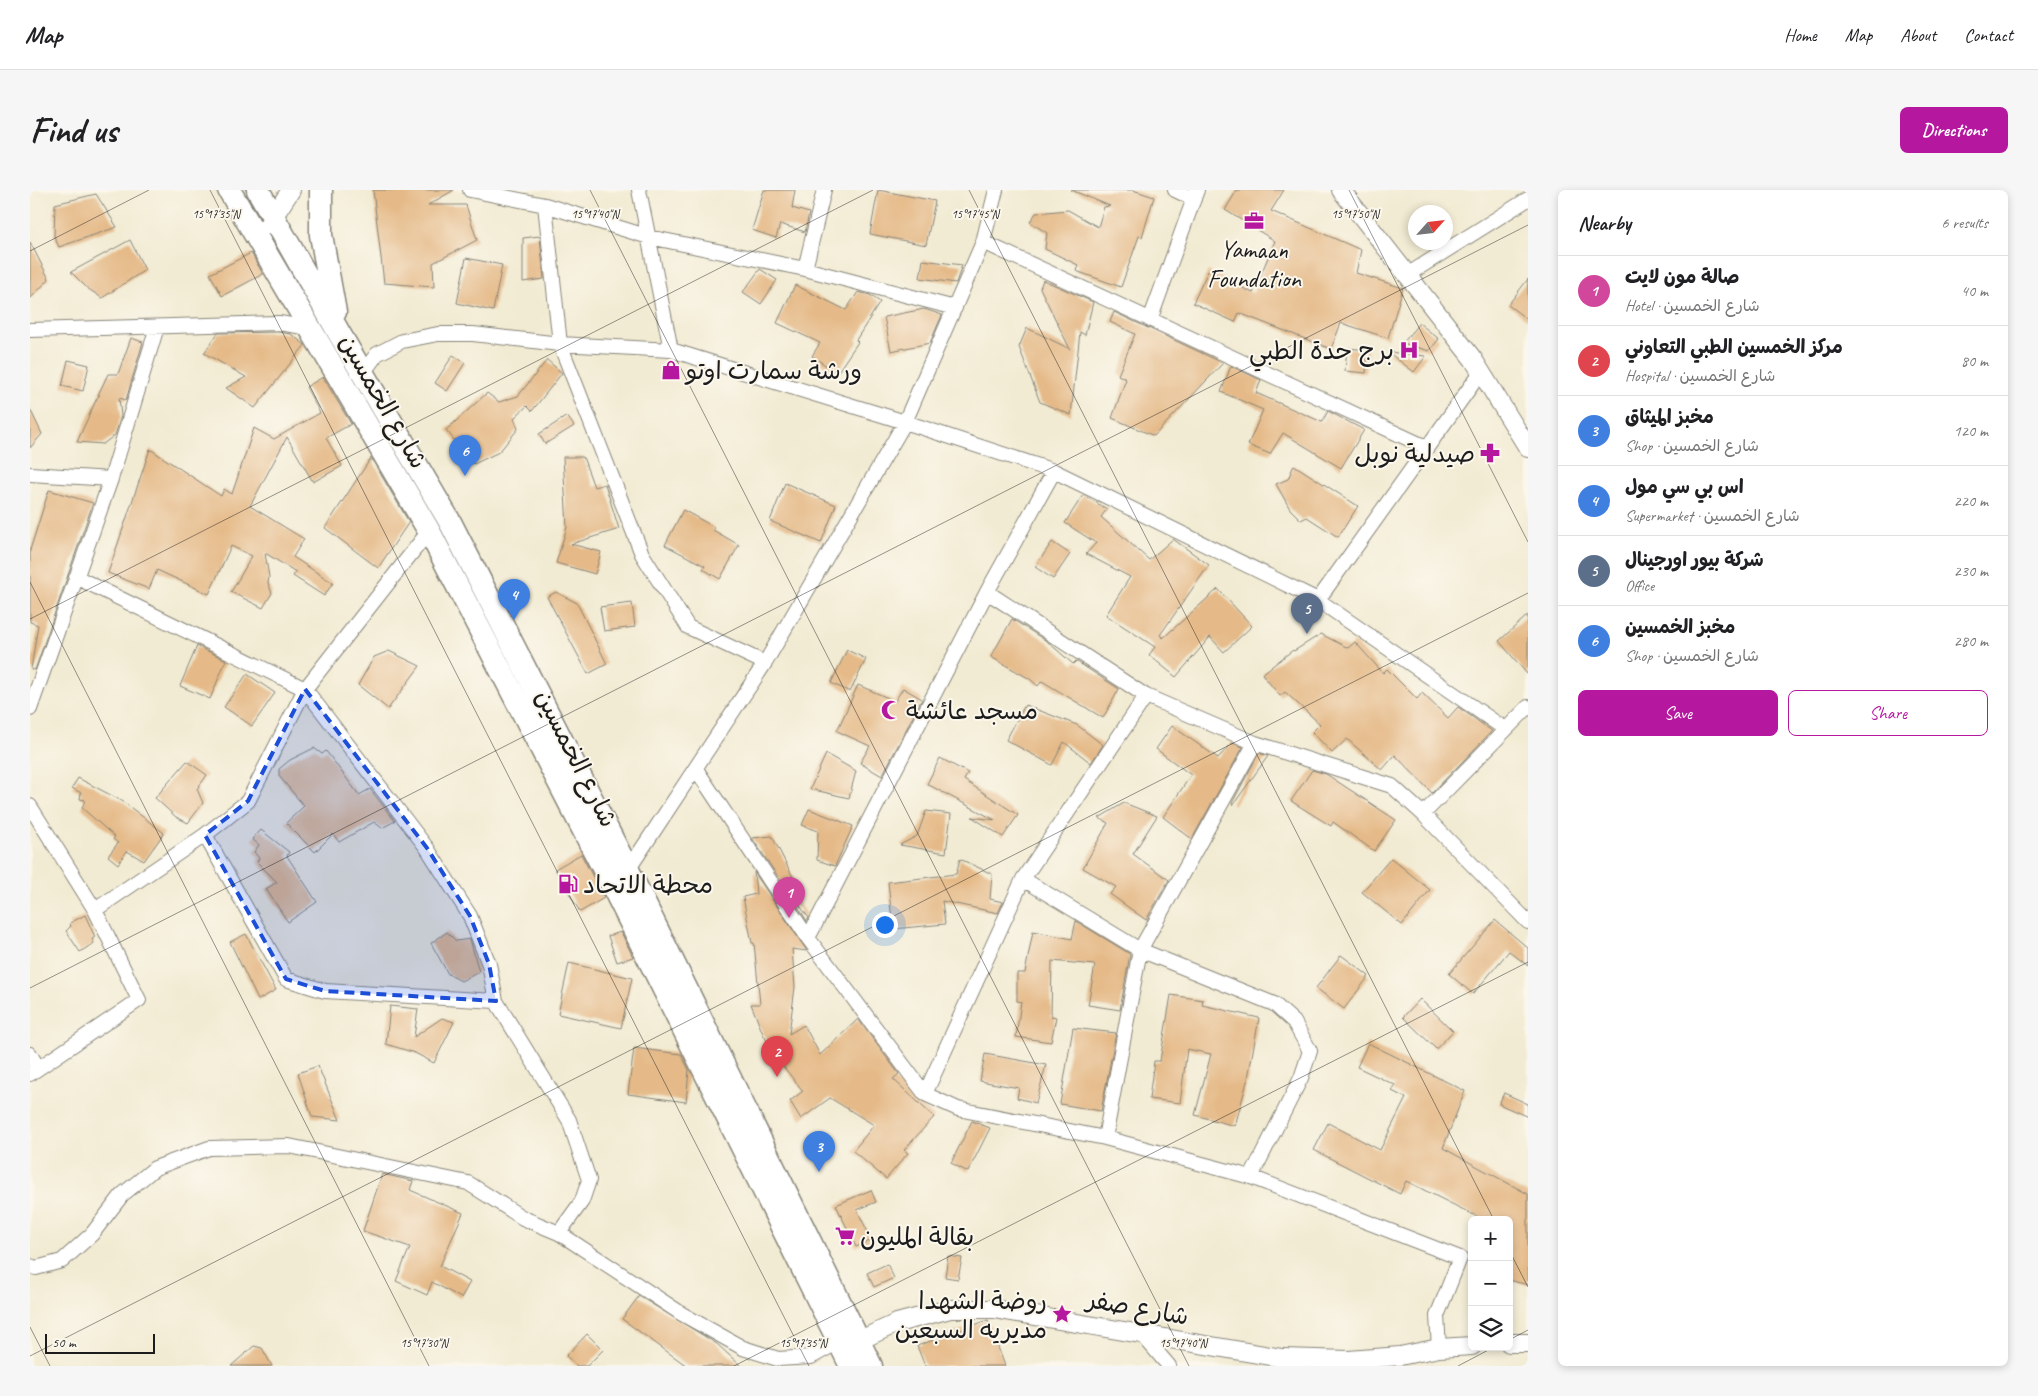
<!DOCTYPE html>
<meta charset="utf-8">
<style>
:root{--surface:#fff;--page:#f6f6f6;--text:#202124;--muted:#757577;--line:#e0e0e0;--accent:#b5179e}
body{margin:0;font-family:Caveat,"Playpen Sans Arabic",sans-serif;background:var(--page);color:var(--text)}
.controls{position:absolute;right:15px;bottom:15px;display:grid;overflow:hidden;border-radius:8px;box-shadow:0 2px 8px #0003}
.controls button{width:45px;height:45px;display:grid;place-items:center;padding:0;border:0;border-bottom:1px solid var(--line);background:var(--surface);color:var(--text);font:25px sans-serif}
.compass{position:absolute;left:1378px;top:15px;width:45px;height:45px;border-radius:50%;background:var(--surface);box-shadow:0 2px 8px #0003;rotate:63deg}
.scale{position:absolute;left:15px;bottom:12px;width:110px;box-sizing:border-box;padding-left:5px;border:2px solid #1c1c1c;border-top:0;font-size:14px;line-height:18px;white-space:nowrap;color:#1c1c1c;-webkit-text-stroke:4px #fbf7ec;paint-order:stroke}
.you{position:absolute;left:854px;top:734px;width:18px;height:18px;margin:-12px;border:4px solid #fff;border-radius:50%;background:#1a73e8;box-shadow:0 0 0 8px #1a73e833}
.badge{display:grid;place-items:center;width:32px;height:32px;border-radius:50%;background:var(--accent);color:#fff;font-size:16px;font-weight:700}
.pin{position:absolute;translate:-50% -41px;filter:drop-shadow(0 1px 2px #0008)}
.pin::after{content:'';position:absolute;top:26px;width:18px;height:15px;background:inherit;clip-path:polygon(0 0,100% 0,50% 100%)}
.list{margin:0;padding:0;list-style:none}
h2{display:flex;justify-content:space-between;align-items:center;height:65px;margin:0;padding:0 20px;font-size:21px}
h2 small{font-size:16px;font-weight:400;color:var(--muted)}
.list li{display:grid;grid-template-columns:32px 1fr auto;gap:15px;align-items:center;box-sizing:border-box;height:70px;padding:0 20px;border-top:1px solid var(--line)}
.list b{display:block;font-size:19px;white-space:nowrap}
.list p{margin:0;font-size:16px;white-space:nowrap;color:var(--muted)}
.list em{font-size:16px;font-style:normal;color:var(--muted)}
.actions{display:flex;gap:10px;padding:15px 20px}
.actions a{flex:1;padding:11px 0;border:1px solid var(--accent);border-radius:8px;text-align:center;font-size:18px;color:var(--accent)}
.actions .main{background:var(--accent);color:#fff}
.icon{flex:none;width:28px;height:28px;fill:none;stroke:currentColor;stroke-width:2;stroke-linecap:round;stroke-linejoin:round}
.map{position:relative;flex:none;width:1498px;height:1176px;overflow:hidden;border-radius:8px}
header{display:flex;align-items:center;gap:30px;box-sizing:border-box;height:70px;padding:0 25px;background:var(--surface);border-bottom:1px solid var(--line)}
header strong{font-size:24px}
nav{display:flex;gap:28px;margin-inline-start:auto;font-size:18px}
.intro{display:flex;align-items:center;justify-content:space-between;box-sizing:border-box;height:120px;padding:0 30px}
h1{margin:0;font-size:35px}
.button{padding:12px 22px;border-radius:8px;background:var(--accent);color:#fff;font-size:18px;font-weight:700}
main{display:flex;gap:30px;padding:0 30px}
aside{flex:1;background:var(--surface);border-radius:8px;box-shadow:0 2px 8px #0003}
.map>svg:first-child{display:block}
.building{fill:#e5ba88}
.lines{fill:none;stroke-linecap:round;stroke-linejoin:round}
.minor-casing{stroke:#878478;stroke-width:16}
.tertiary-casing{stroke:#878478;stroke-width:20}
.primary-casing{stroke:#878478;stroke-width:25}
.minor{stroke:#fff;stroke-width:14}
.tertiary{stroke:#fff;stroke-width:18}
.primary{stroke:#fff;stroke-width:22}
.marked{fill:#1d4ed8;fill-opacity:0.2;stroke:#1d4ed8;stroke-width:4;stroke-dasharray:10 6;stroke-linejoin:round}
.ticks{fill:none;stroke:#1c1c1c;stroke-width:1;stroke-opacity:0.45}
.labels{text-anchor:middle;stroke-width:4;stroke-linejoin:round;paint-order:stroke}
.poi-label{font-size:25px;fill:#1c1c1c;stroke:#fbf7ec;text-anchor:start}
.street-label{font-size:25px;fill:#1c1c1c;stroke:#fbf7ec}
.ticks-label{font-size:12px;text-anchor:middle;fill:#1c1c1c;stroke:#fbf7ec;stroke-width:4;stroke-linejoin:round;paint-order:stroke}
</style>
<header>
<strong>Map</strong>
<nav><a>Home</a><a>Map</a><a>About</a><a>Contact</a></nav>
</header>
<div class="intro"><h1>Find us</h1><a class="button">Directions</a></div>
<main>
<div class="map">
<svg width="1498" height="1176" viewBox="0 0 1498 1176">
<rect width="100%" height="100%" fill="#fbf7ec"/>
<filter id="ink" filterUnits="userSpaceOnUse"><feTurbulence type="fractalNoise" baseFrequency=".02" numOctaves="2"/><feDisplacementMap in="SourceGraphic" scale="10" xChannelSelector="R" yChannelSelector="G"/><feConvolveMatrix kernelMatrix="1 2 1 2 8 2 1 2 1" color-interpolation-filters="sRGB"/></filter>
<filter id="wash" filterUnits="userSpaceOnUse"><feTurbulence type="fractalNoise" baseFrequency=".0096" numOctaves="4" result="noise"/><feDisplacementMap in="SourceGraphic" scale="20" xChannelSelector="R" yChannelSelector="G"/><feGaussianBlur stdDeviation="1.12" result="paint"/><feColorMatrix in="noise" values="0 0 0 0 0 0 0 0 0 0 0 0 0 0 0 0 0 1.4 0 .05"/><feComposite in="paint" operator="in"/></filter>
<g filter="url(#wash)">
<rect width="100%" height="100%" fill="#f2ebd3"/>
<g id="blocks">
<!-- building -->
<path class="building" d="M343 0H424L398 15H436L447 50 403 73 404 97 354 93Z
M734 0H765L762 18 779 23 775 42 750 34 746 48 722 40Z
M848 0 905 11 896 55 840 44Z
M1041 0H1103L1124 7 1112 47 1109 46 1091 97 1046 81 1048 75 1015 59 1017 43 1000 32 1006 23 1038 20 1068 37 1074 17 1080 16Z
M1207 0H1254L1241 21 1331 60 1326 83 1373 98 1358 148 1311 133 1301 159 1209 123 1205 132 1163 113 1178 81 1223 103 1245 51 1195 20Z
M66 4 87 37 29 57 24 46 25 14Z
M510 46 514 89 493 92V48Z
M100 50 115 80 72 108 57 98 41 82Z
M0 52 19 89 0 109Z
M221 63 233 84 192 106 180 84Z
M436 68 472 75 463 121 427 113Z
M893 70 932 75 926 93 890 88Z
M730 79 747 90 731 114 713 102Z
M1498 89V130L1478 115Z
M1013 90 1063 112 1055 145 1050 142 1041 225 1010 212 989 157 997 138 1040 159 1010 98Z
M765 95 816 120 828 102 840 105 850 112 826 150 828 152 807 183 782 166 790 153 747 133Z
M894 119 912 125 900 153 861 161 854 127Z
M1084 122 1193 173 1124 246 1082 228 1096 189 1088 185 1105 144 1080 132Z
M1389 133 1409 149 1399 161 1373 153Z
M248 142 261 144 275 155 225 218 196 198 216 187 174 163 188 143Z
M101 148 113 152 96 210 89 208 91 226 85 245 73 254 47 252 67 208 70 205H68L78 184H88Z
M1317 158 1338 160 1336 183 1315 181Z
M1358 162 1396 166 1384 182Z
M423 165 435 173 417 201 405 193Z
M38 170 59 175 53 201 32 196Z
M517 170 532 183 502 221 497 216 484 228 488 239 469 262 444 274 416 240 457 203 469 212 488 206Z
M1201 176 1231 190 1226 203 1292 232 1298 221 1334 240 1311 278 1253 243 1240 264 1218 255 1233 220 1191 202Z
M293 187 321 234 296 248 312 276 283 292 257 247 220 316 274 349 263 367 303 393 294 406 263 386 266 382 235 363 239 387 238 393 242 403 233 418 201 402 222 366 201 356 179 404 127 380 119 399 78 383 120 259 191 306 194 299 202 304 224 238 244 249 290 223 276 197Z
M0 219 12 244 0 258Z
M537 226 544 236 515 254 509 244Z
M533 267H553L564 297 575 294 589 339 541 354 571 362 565 384 526 373 537 337Z
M341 268 379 332 348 378 295 338Z
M1264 275 1328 316 1308 347 1277 327 1271 330 1260 319 1246 294 1258 289Z
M755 293 806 315 791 353 740 331Z
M19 300 63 313 5 480 1 479 8 435 0 432V360Z
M1053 305 1077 319 1071 327 1119 370 1143 349 1179 375 1130 445 1133 448 1188 399 1222 436 1194 462 1180 447 1146 487 1119 465 1125 457 1076 425 1100 387 1056 364 1066 353 1035 333Z
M653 320 684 337 683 340 709 355 690 389 673 379 675 376 635 355Z
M1022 352 1040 364 1023 389 1005 377Z
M526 402 547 413 577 474 558 484 517 407Z
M602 413 605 437 574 441 570 417Z
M1498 425V485L1469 451Z
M982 429 1018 452 1043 474 1046 471 1089 499 1073 528 1012 491 1008 496 1000 489 961 467Z
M1291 444 1318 458 1325 452 1353 483 1357 479 1387 509 1392 503 1418 528 1428 517 1462 541 1402 603 1365 565 1352 580 1317 549 1302 563 1282 542 1290 534 1255 502 1250 506 1232 484 1263 460 1264 461Z
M167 456 196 470 180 509 150 496Z
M817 460 836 469 820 502 801 493Z
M359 461 390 476 358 519 328 495 344 467Z
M217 484 245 503 222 536 194 517Z
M828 495 865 511 873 498 892 509 852 586 830 573 840 556 807 541Z
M995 515 1047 535 1073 555 1061 573 1034 552 1022 575 976 550Z
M1142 536 1188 568 1202 553 1213 557 1162 649 1133 627 1161 585 1126 559Z
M284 558 292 564 296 561 329 605 340 599 365 631 352 638 344 632 309 652 303 644 285 662 256 633 274 616 249 586V579L260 570Z
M1229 563 1238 566 1203 615 1202 613Z
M796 564 826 581 819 608 780 599Z
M910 568 938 583 934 590 988 625 973 647 942 627 965 630 897 594Z
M157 571 177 585 167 599 173 613 158 633 146 627 125 608Z
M1282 580 1296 584 1366 630 1344 661 1303 632 1301 636 1261 611Z
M48 588 92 611 134 643 114 671 97 661 88 674 78 666 88 653 83 649 85 647 52 618 55 610 50 609 51 603 42 598Z
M1094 613 1127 626 1103 664 1139 690 1116 730 1080 704 1086 697 1053 678 1078 633 1069 628Z
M779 619 823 636 805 676 787 670 788 641 772 635Z
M896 621 921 624 916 663 870 655 887 646Z
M231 640 259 662 257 666 287 712 258 732 236 699 247 692 227 672 229 668 224 662 229 655 222 649Z
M742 646 764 689 751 691 722 648Z
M551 664 574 708 550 722 525 679Z
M1361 668 1400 700 1372 735 1332 702Z
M930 669 962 684 960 709 973 712 968 723 912 711 915 734 863 739 858 692 926 684Z
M724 682 777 761 762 759 765 797 759 844 774 835 790 865 828 829 869 884 863 889 904 927 874 960 878 963 856 989 823 961 844 935 800 908 771 929 760 911 773 901 748 870 733 844 721 814H730L724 753H722L713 707 726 704Z
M752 692 779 728 777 731Z
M55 725 65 747 62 749 64 753 50 762 36 741 41 736 40 733Z
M1465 730 1498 758V776L1479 761 1443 804 1419 784Z
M1046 731 1100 764 1090 820 1058 815 1065 775 1022 771 1021 826 1026 827 1021 852 986 847 991 812 987 811V783H995L1003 741 1042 749Z
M417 742 426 751 440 749 449 782 431 791 418 784 401 753Z
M591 742 603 767 587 772 578 746Z
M216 744 246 800 228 810 200 752Z
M1311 765 1339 786 1314 819 1286 798Z
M539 773 602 788 591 838 528 824Z
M1141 805 1173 810 1172 815 1229 828 1218 888 1205 936 1165 925 1181 864 1157 859 1150 913 1119 909 1124 871H1130Z
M1390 809 1423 841 1406 859 1373 827Z
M360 816 388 819 384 847 412 828 424 832 404 873 385 863 356 854Z
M1043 838 1086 843 1071 921 1030 914Z
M1338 853 1435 901 1413 958 1498 1004V1095L1479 1090V1030H1454L1376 991 1370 1004 1284 960 1298 933 1350 960 1376 908 1362 901 1365 895 1327 877Z
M604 858 651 864 659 880 656 912 598 904Z
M955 864 1016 875 1006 913 987 908 989 898 950 891Z
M288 876 310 930 282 927 268 883Z
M1474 903 1498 914V927L1469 914Z
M942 931 960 938 938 982 921 973Z
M352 984 383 991 380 1000 433 1023 410 1076 440 1092 431 1108 402 1092 397 1105 366 1091 380 1057 333 1041Z
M841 1000 846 1012 827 1020 842 1050 826 1057 806 1015Z
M918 1066 932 1068 928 1089 915 1087Z
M857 1074 864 1088 844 1097 837 1083Z
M609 1106 687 1154 711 1176H657L592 1129Z
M958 1130 975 1176H895L887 1156Z
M557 1144 573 1160 557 1176H547L536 1166Z
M224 1156 232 1158 242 1176H201Z"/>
</g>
</g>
<g filter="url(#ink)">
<use href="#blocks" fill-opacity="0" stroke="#878478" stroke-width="1"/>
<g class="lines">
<defs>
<path id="minor" d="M440 0 515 15 619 47 775 79 925 118
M609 0 641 160
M1145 0 1164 9
M515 15 530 154 612 364 658 437 735 473
M953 52 1396 257
M775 79 794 0
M1377 85 1498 9
M1120 130 1167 0
M0 140 249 133 280 138
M333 183 347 164 372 151 408 144H443L530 154 641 160 875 232 1024 281 1288 410 1475 539
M0 284 81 289
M46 387 275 499 397 658 440 726 459 774 466 811 539 930 559 990 552 1011 529 1043
M957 402 1116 506 1225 553 1362 596 1393 624 1498 732
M1288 410 1451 182
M0 519 81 289 127 137
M666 579 778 748 895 904 928 919 1075 948 1221 987 1430 1068 1407 1126 1409 1158
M0 616 65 720 109 810 0 884
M1393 624 1498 517
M175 645 256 789 295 801 466 811
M598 680 735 473 875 232 953 52 966 0
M993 689 1110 760 1244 814 1264 832 1280 861 1271 888 1221 987
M65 720 175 645 218 611 275 499 399 341
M778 748 957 402 1024 281
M0 864 8 878
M895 904 993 689 1116 506
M1075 948 1110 760 1225 553
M0 1076 6 1078 32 1071 62 1044 92 1005 125 978 179 958 259 956 438 993 493 1028 529 1043 652 1124 713 1158 748 1169 781 1167 810 1151
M1110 1142 1139 1176"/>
<path id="tertiary" d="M1311 0 1443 169 1498 258
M238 35 261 0
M830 1150 867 1133 920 1119H964L1252 1168 1319 1170 1370 1166 1409 1158 1442 1156
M1479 1153H1498"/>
<path id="primary" d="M199 0 399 341 585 701 821 1176
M228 0 309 143 420 332 598 680 841 1176
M291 0V45L305 122"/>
</defs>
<!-- minor casing -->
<use href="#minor" class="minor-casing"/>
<!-- tertiary casing -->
<use href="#tertiary" class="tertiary-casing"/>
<!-- primary casing -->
<use href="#primary" class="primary-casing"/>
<!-- minor -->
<use href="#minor" class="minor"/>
<!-- tertiary -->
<use href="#tertiary" class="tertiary"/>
<!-- primary -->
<use href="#primary" class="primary"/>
</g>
</g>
<!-- marked area -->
<path class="marked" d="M275 499 397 658 440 726 459 774 466 811 295 801 256 789 175 645 218 611Z"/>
<!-- ticks -->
<path class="ticks" d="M180 0 779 1176M560 0 1159 1176M939 0 1464 1030M1319 0 1498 352M0 61 119 0M0 392 399 1176M0 429 843 0M0 798 1498 35M1479 1060 1498 1097M0 1137 20 1176M1479 1150 1498 1140M0 1166 1498 403M704 1176 1498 772M1428 1176 1464 1157"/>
<!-- icons -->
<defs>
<symbol id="office-bare" viewBox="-9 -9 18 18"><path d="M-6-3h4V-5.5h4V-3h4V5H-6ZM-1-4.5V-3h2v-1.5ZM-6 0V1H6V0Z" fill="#b5179e" stroke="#fbf7ec" stroke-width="2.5" paint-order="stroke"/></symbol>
<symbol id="hospital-bare" viewBox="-9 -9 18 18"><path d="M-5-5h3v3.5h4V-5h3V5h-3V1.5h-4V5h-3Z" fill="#b5179e" stroke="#fbf7ec" stroke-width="2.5" paint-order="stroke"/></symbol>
<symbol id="shop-bare" viewBox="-9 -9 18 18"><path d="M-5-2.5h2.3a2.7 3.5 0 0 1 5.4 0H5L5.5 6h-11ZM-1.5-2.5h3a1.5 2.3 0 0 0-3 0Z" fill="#b5179e" stroke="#fbf7ec" stroke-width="2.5" paint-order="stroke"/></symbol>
<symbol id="pharmacy-bare" viewBox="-9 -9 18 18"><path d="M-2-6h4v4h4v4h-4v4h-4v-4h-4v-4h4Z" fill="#b5179e" stroke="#fbf7ec" stroke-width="2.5" paint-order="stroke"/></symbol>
<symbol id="mosque-bare" viewBox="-9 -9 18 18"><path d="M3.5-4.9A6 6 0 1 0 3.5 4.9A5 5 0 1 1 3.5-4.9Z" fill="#b5179e" stroke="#fbf7ec" stroke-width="2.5" paint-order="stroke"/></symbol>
<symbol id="fuel-bare" viewBox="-9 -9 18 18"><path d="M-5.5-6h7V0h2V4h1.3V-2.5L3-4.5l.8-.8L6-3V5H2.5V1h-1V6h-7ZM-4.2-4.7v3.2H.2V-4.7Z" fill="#b5179e" stroke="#fbf7ec" stroke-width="2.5" paint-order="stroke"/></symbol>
<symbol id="supermarket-bare" viewBox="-9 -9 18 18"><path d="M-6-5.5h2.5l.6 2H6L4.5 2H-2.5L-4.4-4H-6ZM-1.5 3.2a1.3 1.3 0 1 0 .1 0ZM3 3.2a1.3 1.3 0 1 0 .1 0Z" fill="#b5179e" stroke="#fbf7ec" stroke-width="2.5" paint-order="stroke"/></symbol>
<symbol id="sight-bare" viewBox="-9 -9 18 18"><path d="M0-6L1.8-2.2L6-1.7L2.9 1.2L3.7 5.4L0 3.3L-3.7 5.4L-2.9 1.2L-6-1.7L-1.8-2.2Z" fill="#b5179e" stroke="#fbf7ec" stroke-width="2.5" paint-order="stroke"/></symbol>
</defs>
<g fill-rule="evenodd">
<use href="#office-bare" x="1210" y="17" width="28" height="28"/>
<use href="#hospital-bare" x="1365" y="146" width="28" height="28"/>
<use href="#shop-bare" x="627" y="166" width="28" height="28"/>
<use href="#pharmacy-bare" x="1446" y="249" width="28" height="28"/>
<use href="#mosque-bare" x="847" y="506" width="28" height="28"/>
<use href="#fuel-bare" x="524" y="680" width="28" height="28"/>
<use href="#supermarket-bare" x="801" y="1032" width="28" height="28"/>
<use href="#sight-bare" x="1018" y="1110" width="28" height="28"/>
</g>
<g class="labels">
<!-- poi labels -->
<g class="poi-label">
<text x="1224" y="68" text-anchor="middle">Yamaan<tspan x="1224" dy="29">Foundation</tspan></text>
<text x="1364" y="169" text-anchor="end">برج حدة الطبي</text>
<text x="656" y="189">ورشة سمارت اوتو</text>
<text x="1445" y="272" text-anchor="end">صيدلية نوبل</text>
<text x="876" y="529">مسجد عائشة</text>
<text x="553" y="703">محطة الاتحاد</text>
<text x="830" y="1055">بقالة المليون</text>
<text x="1017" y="1119" text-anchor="end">روضة الشهدا<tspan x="1017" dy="29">مديريه السبعين</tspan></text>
</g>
<!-- street labels -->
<g class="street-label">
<text transform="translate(354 211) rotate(60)" y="9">شارع الخمسين</text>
<text transform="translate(547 568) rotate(63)" y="9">شارع الخمسين</text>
<text transform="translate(1108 1117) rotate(10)" y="9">شارع صفر</text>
</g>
</g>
<g class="ticks-label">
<text x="186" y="28">15°17'35"N</text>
<text x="565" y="28">15°17'40"N</text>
<text x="945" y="28">15°17'45"N</text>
<text x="1325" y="28">15°17'50"N</text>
<text x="394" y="1157">15°17'30"N</text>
<text x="773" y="1157">15°17'35"N</text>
<text x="1153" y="1157">15°17'40"N</text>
</g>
</svg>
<div class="controls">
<button>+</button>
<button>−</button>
<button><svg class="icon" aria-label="layers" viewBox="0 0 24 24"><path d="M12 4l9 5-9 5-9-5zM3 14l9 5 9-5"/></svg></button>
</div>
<svg class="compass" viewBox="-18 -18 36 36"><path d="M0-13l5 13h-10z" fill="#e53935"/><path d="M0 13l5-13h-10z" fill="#757577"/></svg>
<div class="scale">50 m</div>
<div class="you"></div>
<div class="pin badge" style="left:759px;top:728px;background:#d1479c">1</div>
<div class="pin badge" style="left:747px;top:887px;background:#e0444e">2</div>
<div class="pin badge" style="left:789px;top:982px;background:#3f7fe0">3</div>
<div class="pin badge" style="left:484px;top:430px;background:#3f7fe0">4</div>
<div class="pin badge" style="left:1277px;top:444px;background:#5c6f8a">5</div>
<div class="pin badge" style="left:435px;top:286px;background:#3f7fe0">6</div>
</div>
<aside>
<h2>Nearby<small>6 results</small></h2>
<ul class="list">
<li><span class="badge" style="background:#d1479c">1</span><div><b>صالة مون لايت</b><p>Hotel · شارع الخمسين</p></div><em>40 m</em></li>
<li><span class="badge" style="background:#e0444e">2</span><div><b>مركز الخمسين الطبي التعاوني</b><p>Hospital · شارع الخمسين</p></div><em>80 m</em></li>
<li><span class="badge" style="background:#3f7fe0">3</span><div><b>مخبز الميثاق</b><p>Shop · شارع الخمسين</p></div><em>120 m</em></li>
<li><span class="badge" style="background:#3f7fe0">4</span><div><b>اس بي سي مول</b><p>Supermarket · شارع الخمسين</p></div><em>220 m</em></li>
<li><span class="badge" style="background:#5c6f8a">5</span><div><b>شركة بيور اورجينال</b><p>Office</p></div><em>230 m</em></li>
<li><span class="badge" style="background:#3f7fe0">6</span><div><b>مخبز الخمسين</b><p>Shop · شارع الخمسين</p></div><em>280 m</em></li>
</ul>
<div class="actions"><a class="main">Save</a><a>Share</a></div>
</aside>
</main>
